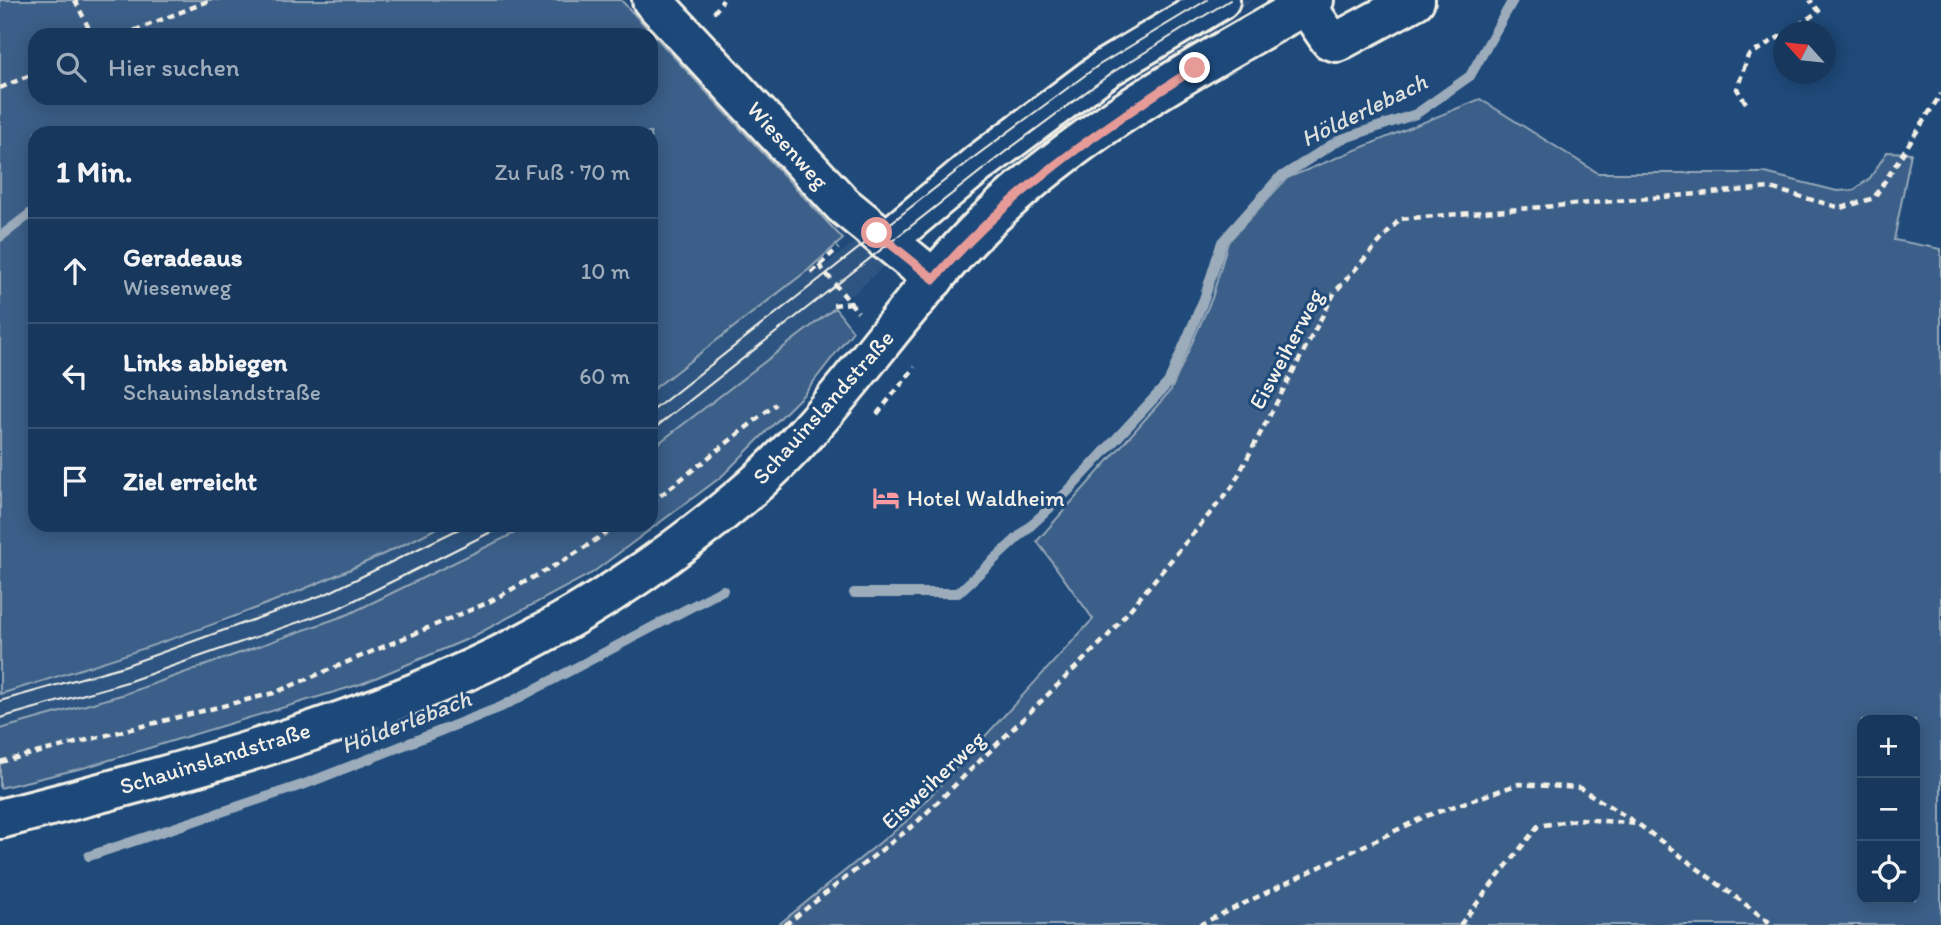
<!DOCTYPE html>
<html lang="de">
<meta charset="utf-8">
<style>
:root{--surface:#17385c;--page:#244365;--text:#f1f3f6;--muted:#9eacbb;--line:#365272}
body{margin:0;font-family:Itim,sans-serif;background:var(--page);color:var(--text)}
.controls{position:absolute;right:21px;bottom:21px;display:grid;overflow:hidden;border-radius:14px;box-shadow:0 4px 18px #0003}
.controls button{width:63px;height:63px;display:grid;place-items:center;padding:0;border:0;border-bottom:2px solid var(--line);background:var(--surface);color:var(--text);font:35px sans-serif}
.compass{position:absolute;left:1773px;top:21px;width:63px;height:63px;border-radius:50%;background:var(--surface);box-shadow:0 4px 18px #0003;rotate:297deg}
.stop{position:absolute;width:21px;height:21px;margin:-16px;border:5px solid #e69b98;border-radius:50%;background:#fff}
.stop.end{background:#e69b98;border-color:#fff;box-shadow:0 2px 7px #0008}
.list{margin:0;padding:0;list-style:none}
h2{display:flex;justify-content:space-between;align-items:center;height:91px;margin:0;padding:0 28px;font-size:30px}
h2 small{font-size:23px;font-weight:400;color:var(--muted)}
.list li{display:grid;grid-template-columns:46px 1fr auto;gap:21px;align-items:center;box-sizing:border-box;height:105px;padding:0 28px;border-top:2px solid var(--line)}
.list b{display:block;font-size:26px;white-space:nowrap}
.list p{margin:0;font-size:23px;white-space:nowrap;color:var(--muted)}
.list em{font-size:23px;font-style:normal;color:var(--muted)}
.icon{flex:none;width:38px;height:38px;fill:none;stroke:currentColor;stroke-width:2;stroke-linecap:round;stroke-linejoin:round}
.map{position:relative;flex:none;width:1941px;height:925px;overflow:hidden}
.search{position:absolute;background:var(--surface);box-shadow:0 4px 18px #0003;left:28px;top:28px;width:630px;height:77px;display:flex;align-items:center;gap:18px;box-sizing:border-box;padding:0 24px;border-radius:21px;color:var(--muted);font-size:26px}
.panel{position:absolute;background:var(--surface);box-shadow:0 4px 18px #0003;left:28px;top:126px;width:630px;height:406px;border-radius:21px}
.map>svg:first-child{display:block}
.built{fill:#2d5581}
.green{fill:#3a5f88;stroke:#97a8b8;stroke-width:2;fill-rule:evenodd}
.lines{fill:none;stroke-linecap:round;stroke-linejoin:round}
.stream{stroke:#9cacbb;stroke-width:10}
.minor-casing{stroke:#f4f1e8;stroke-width:44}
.major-casing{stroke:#f4f1e8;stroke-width:44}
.path{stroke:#f4f1e8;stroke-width:4.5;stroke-dasharray:7 5;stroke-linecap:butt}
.minor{stroke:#1f4a7a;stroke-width:38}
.major{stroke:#1f4a7a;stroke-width:38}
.tram{stroke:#f4f1e8;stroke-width:2}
.route{stroke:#e69b98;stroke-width:9}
.labels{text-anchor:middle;stroke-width:6;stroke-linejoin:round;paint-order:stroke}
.street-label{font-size:23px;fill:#f4f1e8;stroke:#1f4a7a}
.poi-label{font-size:23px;fill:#f4f1e8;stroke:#1f4a7a;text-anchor:start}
.water-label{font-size:24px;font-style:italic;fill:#dee0dd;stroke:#1f4a7a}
</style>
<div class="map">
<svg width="1941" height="925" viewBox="0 0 1941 925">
<rect width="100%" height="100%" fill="#1f4a7a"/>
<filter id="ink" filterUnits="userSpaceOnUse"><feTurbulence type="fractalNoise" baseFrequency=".0143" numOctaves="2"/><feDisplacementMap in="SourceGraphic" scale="14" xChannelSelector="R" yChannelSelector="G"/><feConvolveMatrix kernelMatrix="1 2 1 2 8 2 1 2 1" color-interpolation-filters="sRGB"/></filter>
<g filter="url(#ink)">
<!-- built -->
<path class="built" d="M1194 0H1253L1092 102 1011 161 945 219 899 251 855 293 831 302 835 308 651 449V391L808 270 813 275 941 174Z
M443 525H531L349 614 125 694 0 729V694L231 621 322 583Z"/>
<!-- green -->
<path class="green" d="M0 0H621L843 239 808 270 651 391V133H35V525H443C301 598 153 648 0 694ZM35 35H651V98H35Z
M1480 99 1598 173H1765L1837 191 1854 190 1870 178 1887 152 1911 153 1894 240 1941 249V925H778L909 819 1093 619 1037 541 1171 390 1212 298 1228 242 1287 178ZM1915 720V899H1862V720Z
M835 308 853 331 803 395 721 477 592 573 470 638 361 684 83 768 0 788V729L125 694 349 614 531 525H651V449Z"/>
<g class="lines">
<!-- stream -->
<path class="stream" d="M0 237 35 210
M854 593H958L1067 492 1168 383 1204 299 1222 242 1278 179 1339 140 1416 114 1470 76 1513 0
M89 856 305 784 501 707 723 590"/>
<defs>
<path id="minor" d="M652 0 843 205 934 279
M1306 5 1330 40 1337 42 1415 0
M886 241 978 164 1108 67 1220 0"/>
<path id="major" d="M0 819C174 774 366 726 526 642 603 602 677 551 743 495 830 421 890 322 969 239 1065 137 1193 69 1314 0"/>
</defs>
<!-- minor casing -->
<use href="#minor" class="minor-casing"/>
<!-- major casing -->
<use href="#major" class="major-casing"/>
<!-- path -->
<path class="path" d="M75 0 92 35
M714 13 723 0
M1788 32 1819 11 1810 0
M123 35 211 0
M0 88 35 73
M1746 103 1737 89 1748 56 1784 34
M819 265 858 312
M811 273 838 248
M833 305 851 303
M877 414 915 367
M651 503 776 404
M0 762 274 693 487 603 570 557 618 525
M785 925 915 824 1107 637 1232 487 1335 292 1400 219 1770 188 1841 208 1874 198 1941 94
M1199 925 1426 816 1519 784 1580 788 1638 824
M1460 925 1538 826 1582 819 1638 824 1773 925"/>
<!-- minor -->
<use href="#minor" class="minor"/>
<!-- major -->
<use href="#major" class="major"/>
<!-- tram -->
<path class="tram" d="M651 412 977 155 1099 65 1207 0
M651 431 1005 152 1113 72 1230 0
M0 701 124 666 328 593 467 525
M0 718 127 682 339 608 505 525"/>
</g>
</g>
<g class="lines" filter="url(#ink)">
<!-- route -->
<path class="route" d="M877 233 934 279C1012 189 1096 133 1195 68"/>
</g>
<!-- icons -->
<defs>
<symbol id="hotel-bare" viewBox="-9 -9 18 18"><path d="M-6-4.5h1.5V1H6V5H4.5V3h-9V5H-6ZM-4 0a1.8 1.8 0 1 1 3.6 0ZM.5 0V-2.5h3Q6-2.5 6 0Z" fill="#ff9aa2" stroke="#1f4a7a" stroke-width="2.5" paint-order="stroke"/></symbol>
</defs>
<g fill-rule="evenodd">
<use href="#hotel-bare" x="867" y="479" width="38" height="38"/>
</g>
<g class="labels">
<!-- street labels -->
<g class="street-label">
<text transform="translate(788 145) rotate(48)" y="8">Wiesenweg</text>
<text transform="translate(1286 349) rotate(-62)" y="8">Eisweiherweg</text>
<text transform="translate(823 407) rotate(-48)" y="8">Schauinslandstraße</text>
<text transform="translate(215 758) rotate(-17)" y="8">Schauinslandstraße</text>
<text transform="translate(933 780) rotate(-43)" y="8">Eisweiherweg</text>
</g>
<!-- poi labels -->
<g class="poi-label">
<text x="907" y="506">Hotel Waldheim</text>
</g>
<!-- water labels -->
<g class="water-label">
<text transform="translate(1364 110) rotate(-26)" y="8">Hölderlebach</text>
<text transform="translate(406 722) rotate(-21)" y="8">Hölderlebach</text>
</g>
</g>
</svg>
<div class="controls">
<button>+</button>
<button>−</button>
<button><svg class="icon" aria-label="locate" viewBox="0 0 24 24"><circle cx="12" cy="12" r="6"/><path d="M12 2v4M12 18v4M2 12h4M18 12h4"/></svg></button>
</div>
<svg class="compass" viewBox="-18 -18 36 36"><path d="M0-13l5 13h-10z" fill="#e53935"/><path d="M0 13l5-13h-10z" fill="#9eacbb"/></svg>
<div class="stop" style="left:877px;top:233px"></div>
<div class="stop end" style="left:1195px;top:68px"></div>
<div class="search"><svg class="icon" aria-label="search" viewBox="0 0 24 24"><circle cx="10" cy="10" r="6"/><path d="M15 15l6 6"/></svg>Hier suchen</div>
<section class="panel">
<h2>1 Min.<small>Zu Fuß · 70 m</small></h2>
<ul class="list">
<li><svg class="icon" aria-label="ahead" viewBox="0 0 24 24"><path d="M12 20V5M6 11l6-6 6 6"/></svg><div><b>Geradeaus</b><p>Wiesenweg</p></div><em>10 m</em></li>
<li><svg class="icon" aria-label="left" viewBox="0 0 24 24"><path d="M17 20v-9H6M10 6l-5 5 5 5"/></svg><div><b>Links abbiegen</b><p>Schauinslandstraße</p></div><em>60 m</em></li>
<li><svg class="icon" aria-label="arrive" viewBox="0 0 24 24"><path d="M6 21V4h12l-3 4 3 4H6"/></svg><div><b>Ziel erreicht</b></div></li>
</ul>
</section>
</div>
